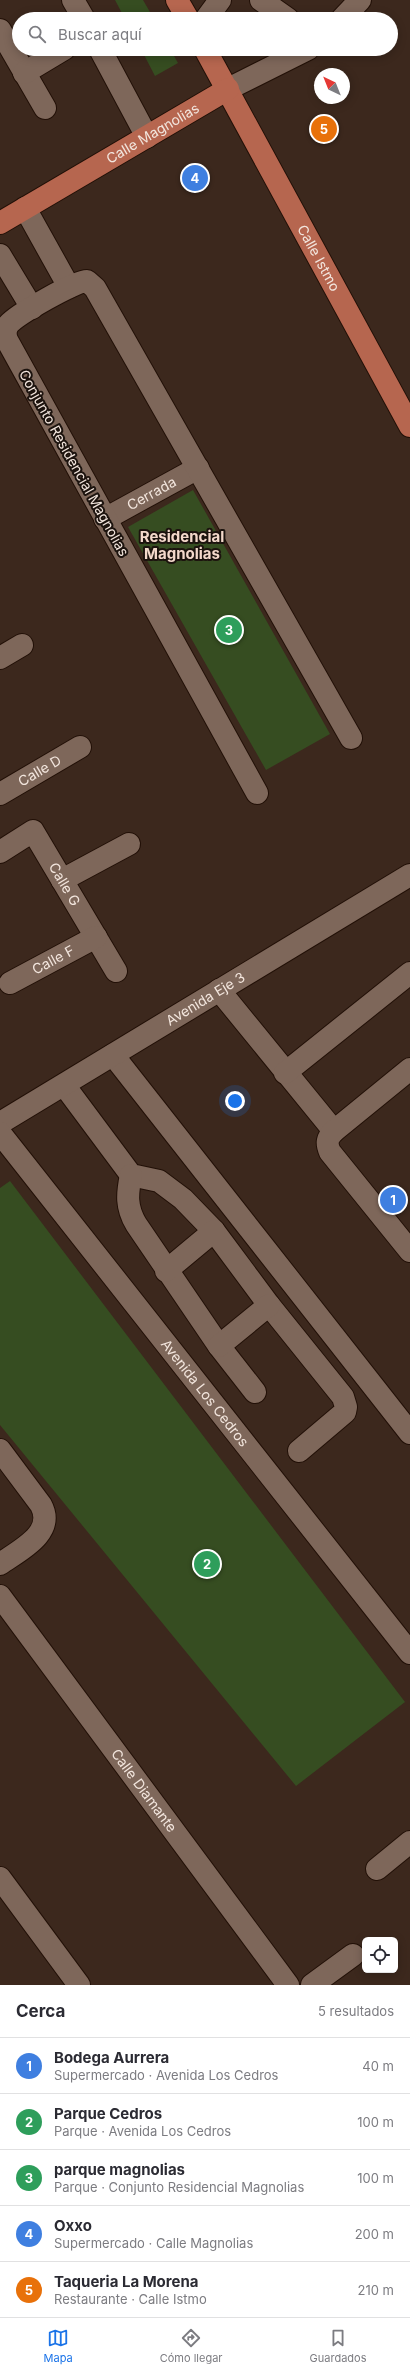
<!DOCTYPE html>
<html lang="es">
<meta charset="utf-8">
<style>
:root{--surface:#fff;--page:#f7f7f7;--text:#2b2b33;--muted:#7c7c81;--line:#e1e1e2;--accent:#1a73e8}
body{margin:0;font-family:Inter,sans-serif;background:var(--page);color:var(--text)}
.controls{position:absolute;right:12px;bottom:12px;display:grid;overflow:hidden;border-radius:6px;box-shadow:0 2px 10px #0003}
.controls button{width:36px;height:36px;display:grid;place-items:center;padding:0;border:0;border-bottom:1px solid var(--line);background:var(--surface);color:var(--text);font:20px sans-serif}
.compass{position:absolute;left:314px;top:68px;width:36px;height:36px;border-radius:50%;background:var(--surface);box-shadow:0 2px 10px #0003;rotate:317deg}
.you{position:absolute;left:235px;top:1101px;width:14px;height:14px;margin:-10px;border:3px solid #fff;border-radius:50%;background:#1a73e8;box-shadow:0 0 0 6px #1a73e833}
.badge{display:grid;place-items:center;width:26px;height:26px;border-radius:50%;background:var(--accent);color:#fff;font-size:13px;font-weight:700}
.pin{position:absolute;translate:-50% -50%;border:2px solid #fff;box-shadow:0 1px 4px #0006}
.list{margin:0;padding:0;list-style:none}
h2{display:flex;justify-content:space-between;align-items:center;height:52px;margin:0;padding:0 16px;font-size:17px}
h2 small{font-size:13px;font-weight:400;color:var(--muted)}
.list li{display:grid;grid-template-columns:26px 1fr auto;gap:12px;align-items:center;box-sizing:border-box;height:56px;padding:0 16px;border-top:1px solid var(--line)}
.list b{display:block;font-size:15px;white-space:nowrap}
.list p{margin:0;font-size:13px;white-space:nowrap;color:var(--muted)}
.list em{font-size:13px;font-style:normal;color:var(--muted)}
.icon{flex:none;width:22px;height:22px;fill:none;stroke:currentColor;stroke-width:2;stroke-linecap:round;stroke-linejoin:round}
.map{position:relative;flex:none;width:410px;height:1985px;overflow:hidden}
.search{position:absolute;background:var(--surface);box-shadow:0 2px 10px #0003;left:12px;right:12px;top:12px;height:44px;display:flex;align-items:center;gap:10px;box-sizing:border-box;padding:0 14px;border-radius:22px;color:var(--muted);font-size:15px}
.sheet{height:332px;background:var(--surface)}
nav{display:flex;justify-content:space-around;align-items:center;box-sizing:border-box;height:56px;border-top:1px solid var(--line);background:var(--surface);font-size:11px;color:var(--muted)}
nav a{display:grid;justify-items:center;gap:2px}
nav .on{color:var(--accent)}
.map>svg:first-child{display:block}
.green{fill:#364d21}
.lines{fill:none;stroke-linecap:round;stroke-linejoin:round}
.minor-casing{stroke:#221007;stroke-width:24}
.major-casing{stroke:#221007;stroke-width:24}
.minor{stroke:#7e675a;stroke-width:22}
.major{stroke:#b6664f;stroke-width:22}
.labels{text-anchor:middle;stroke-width:4;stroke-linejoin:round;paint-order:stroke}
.street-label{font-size:14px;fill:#f2e5dd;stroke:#1c130e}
.neighbourhood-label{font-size:15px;font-weight:bold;fill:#f4d9cb;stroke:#1c130e}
</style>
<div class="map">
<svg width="410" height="1985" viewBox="0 0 410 1985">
<rect width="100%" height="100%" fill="#3c281d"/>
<!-- green -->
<path class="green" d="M115 0H143L154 19H125Z
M141 49H170L178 63 155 76Z
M193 490 330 734 266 770 128 527Z
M10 1181 405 1702 296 1786 0 1425V1188Z"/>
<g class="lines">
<defs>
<g id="minor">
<path d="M73 0 84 19"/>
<path d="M261 0 288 19"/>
<path d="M206 19 220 0"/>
<path d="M342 19 360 0"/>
<path d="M0 30 45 108"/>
<path d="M100 49 147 137"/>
<path d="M24 73 64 49"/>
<path d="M228 89 308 49"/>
<path d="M25 208 69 287"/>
<path d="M0 255 32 308"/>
<path id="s1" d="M105 519 198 468"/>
<path d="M0 658 22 645"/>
<path d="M257 793 7 340C5 335 5 330 8 325 16 315 75 281 87 281L95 288 351 738"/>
<path id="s2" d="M0 794 80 747"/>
<path id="s3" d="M0 852 33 831 116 971"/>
<path d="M62 880 129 844"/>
<path id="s4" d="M10 983 96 937"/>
<path d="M219 990 334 1131"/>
<path d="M113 1055 410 1433"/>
<path d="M410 1069 334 1131C327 1138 326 1143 330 1152L410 1251"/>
<path d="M285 1073 410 973"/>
<path d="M64 1085 131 1175 159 1181 183 1199 214 1231 269 1305 343 1397 346 1407 345 1412 299 1451"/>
<path id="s5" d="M0 1123 410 875"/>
<path id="s6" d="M0 1133 410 1653"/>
<path d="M131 1175C127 1194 126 1207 136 1224L219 1346 255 1392"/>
<path d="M166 1271 214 1231"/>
<path d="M219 1346 269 1305"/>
<path d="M0 1450 41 1505C56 1533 20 1550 0 1564"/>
<path id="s7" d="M0 1596 288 1985"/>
<path d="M377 1869 410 1842"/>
<path d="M0 1878 79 1985"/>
<path d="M312 1985 353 1955"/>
</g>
<g id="major">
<path d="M177 0 188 19"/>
<path id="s8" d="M205 49 410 426"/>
<path id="s9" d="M0 223 228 89"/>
</g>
</defs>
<!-- minor casing -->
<use href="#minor" class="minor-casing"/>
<!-- major casing -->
<use href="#major" class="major-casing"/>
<!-- minor -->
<use href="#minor" class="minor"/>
<!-- major -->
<use href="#major" class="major"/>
</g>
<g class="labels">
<!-- street labels -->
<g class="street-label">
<text dy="5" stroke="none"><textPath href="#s9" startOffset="177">Calle Magnolias</textPath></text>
<text dy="5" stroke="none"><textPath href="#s8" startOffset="238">Calle Istmo</textPath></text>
<text transform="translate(74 463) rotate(61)" y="5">Conjunto Residencial Magnolias</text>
<text dy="5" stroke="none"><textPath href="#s1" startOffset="53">Cerrada</textPath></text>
<text dy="5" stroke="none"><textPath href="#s2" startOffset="46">Calle D</textPath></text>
<text dy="5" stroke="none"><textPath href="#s3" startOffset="101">Calle G</textPath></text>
<text dy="5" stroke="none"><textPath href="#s4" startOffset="49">Calle F</textPath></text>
<text dy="5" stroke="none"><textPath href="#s5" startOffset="240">Avenida Eje 3</textPath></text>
<text dy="5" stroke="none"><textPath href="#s6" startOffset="331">Avenida Los Cedros</textPath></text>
<text dy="5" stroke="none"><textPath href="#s7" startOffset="242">Calle Diamante</textPath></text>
</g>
<!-- neighbourhood labels -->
<g class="neighbourhood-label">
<text x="182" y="542">Residencial<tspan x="182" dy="17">Magnolias</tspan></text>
</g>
</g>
</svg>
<div class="controls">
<button><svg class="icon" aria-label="locate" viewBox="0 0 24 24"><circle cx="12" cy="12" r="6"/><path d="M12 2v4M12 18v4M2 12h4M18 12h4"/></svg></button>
</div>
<svg class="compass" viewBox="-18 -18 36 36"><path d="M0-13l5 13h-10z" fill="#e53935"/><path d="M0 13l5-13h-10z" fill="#7c7c81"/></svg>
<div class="you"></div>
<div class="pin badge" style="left:393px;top:1200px;background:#3f7fe0">1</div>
<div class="pin badge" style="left:207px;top:1564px;background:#2e9e5b">2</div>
<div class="pin badge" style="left:229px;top:630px;background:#2e9e5b">3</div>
<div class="pin badge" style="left:195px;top:178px;background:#3f7fe0">4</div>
<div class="pin badge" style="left:324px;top:129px;background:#e8710a">5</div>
<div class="search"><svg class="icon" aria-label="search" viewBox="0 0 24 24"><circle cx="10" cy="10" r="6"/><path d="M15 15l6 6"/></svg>Buscar aquí</div>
</div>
<section class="sheet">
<h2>Cerca<small>5 resultados</small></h2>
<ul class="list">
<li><span class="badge" style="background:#3f7fe0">1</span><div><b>Bodega Aurrera</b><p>Supermercado · Avenida Los Cedros</p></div><em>40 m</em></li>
<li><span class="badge" style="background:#2e9e5b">2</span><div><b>Parque Cedros</b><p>Parque · Avenida Los Cedros</p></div><em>100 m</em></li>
<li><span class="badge" style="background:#2e9e5b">3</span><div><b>parque magnolias</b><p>Parque · Conjunto Residencial Magnolias</p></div><em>100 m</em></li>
<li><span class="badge" style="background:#3f7fe0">4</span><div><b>Oxxo</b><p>Supermercado · Calle Magnolias</p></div><em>200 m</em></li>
<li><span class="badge" style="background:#e8710a">5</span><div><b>Taqueria La Morena</b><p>Restaurante · Calle Istmo</p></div><em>210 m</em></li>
</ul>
</section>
<nav>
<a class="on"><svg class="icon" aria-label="map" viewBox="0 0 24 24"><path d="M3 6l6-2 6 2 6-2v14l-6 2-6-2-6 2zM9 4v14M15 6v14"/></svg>Mapa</a>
<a><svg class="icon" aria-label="directions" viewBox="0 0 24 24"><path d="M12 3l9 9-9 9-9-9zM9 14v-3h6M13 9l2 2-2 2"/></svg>Cómo llegar</a>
<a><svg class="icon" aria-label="saved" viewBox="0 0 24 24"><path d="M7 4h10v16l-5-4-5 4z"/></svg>Guardados</a>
</nav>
